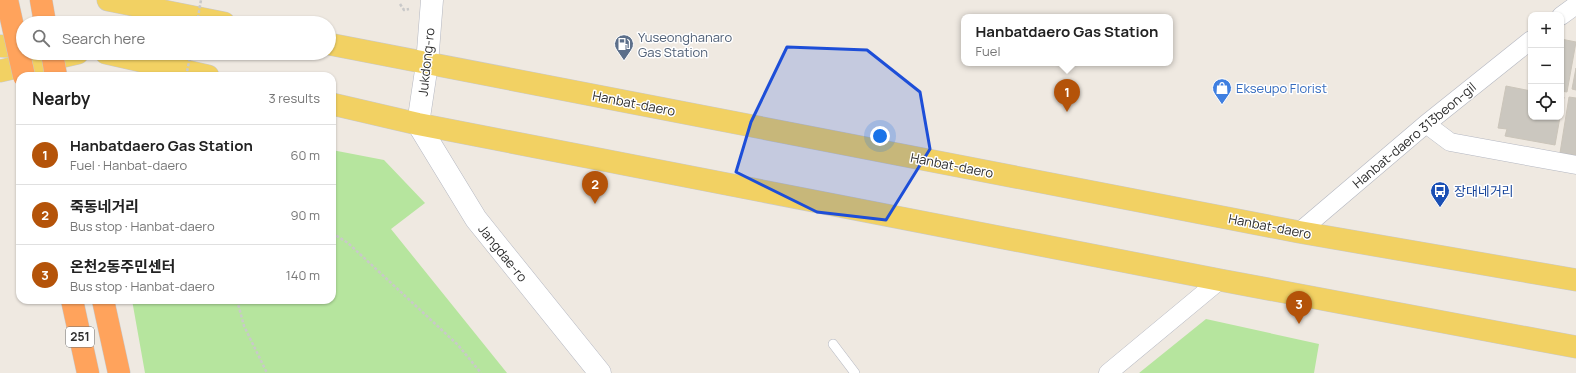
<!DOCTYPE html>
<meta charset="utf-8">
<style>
:root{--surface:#fff;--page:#f6f6f6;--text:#222;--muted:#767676;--line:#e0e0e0;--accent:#b45309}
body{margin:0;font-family:Manrope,"Noto Sans KR",sans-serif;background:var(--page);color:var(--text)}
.controls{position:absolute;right:12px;top:12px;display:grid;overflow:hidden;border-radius:8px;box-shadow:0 1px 3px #0004}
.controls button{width:36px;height:36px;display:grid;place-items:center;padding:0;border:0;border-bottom:1px solid var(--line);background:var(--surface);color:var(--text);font:20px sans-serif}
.you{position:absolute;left:880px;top:136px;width:14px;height:14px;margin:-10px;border:3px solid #fff;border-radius:50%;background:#1a73e8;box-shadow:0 0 0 6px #1a73e833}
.badge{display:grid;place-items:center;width:26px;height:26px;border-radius:50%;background:var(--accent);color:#fff;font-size:13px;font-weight:700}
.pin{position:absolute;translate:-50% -33px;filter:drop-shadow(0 1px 2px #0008)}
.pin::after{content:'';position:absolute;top:21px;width:14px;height:12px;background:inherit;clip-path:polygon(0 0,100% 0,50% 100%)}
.popup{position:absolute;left:961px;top:14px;width:212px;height:52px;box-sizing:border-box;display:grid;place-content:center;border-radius:8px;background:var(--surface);filter:drop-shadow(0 1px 3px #0005);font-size:13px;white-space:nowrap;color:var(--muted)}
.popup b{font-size:15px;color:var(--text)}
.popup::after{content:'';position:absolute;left:50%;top:100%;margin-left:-8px;border:8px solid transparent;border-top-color:var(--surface)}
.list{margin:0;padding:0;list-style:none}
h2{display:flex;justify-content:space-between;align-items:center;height:52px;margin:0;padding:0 16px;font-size:17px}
h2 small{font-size:13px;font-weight:400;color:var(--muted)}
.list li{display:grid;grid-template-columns:26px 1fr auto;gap:12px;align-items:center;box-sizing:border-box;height:60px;padding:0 16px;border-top:1px solid var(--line)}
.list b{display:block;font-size:15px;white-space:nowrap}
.list p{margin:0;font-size:13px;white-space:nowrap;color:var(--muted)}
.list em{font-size:13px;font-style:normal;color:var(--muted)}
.icon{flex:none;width:22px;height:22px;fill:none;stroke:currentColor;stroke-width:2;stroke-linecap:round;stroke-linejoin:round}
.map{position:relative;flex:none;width:1576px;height:373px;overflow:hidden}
.search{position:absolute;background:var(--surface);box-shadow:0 1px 3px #0004;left:16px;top:16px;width:320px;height:44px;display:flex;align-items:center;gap:10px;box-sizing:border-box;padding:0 14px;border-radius:22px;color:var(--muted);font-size:15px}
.panel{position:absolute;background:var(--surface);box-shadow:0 1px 3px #0004;left:16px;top:72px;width:320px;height:232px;border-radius:12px}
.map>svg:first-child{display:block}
.green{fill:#b6e59e}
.building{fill:#cbc7bf;stroke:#cbc5ba}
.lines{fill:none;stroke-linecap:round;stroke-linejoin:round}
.lane-casing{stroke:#b4b7c1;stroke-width:10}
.street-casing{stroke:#b4b7c1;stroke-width:19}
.secondary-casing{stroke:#b4b7c1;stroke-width:23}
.primary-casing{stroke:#c9c9c9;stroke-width:23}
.highway-casing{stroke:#c9c9c9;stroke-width:23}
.path{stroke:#c9c9c9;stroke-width:2.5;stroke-dasharray:3 2;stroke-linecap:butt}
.lane{stroke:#fff;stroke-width:9}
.street{stroke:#fff;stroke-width:18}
.secondary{stroke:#fff;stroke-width:22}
.primary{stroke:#f2d163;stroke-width:22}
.highway{stroke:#ffa35c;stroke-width:22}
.highway-bridge-casing{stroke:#c9c9c9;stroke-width:23;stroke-linecap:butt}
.path-bridge{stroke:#c9c9c9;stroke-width:2.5;stroke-dasharray:3 2;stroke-linecap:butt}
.highway-bridge{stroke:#ffa35c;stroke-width:22}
.marked{fill:#1d4ed8;fill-opacity:0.2;stroke:#1d4ed8;stroke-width:3;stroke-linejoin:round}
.labels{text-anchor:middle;stroke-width:3;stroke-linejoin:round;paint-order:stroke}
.shield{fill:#fff;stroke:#6d6d6d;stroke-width:1}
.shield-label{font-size:12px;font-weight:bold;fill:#2e2e2e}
.service-label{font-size:13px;fill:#4e5e75;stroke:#fff;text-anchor:start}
.street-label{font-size:13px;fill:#2e2e2e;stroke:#fff}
.shop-label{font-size:13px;fill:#366cbe;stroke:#fff;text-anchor:start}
.transit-label{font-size:13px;fill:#164399;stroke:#fff;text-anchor:start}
</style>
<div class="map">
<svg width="1576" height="373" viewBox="0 0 1576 373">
<rect width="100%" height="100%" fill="#efe9e1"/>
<!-- green -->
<path class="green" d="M332 150 384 160 425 203 391 229 507 373H145L132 300H332Z
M1206 319 1319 344 1314 373H1139Z"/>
<!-- building -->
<path class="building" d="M1561 39 1576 42 1567 92 1561 91Z
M1576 68V90L1572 89Z
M1506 86 1531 91V117H1560L1555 145 1505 136 1507 129 1498 128Z
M1561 97H1564L1561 113Z
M1569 97 1576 98V155L1560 153Z"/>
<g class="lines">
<defs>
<path id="lane" d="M833 344 855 373"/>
<path id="street" d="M1561 16 1576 5
M1426 124 1450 142 1576 165
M1299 232 1426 124 1531 40
M1108 373 1220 280"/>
<path id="secondary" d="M432 0 427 64 418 124 476 219 600 373"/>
<path id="primary" d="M108 0 224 23
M329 44 1299 232 1576 280
M0 46 23 47
M106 53 208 76
M0 71 78 53
M332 104 418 124 1220 280 1576 347"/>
<path id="highway" d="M41 0 45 23
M72 300 88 373
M103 300 119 373"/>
</defs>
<!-- lane casing -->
<use href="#lane" class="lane-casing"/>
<!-- street casing -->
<use href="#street" class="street-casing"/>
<!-- secondary casing -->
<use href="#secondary" class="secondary-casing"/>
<!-- primary casing -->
<use href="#primary" class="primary-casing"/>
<!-- highway casing -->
<use href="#highway" class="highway-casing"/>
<!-- path -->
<path class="path" d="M400 4 404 10 409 9
M332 233 348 243 458 345 481 373
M237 300 244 326 267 373"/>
<!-- lane -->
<use href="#lane" class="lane"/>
<!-- street -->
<use href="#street" class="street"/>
<!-- secondary -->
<use href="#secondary" class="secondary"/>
<!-- primary -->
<use href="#primary" class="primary"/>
<!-- highway -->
<use href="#highway" class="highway"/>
<defs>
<path id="highway-bridge" d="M7 0 24 76
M52 53 56 76"/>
</defs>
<!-- highway-bridge casing -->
<use href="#highway-bridge" class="highway-bridge-casing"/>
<!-- path-bridge -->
<path class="path-bridge" d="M197 23 201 0
M186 76 191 53"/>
<!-- highway-bridge -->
<use href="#highway-bridge" class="highway-bridge"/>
</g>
<!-- marked area -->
<path class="marked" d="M787 47 867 50 920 92 930 149 886 220 817 212 736 172 751 122Z"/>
<!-- icons -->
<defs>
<symbol id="fuel-pin" viewBox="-11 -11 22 30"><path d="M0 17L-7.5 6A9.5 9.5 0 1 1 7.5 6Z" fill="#5c6f8a" stroke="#fff"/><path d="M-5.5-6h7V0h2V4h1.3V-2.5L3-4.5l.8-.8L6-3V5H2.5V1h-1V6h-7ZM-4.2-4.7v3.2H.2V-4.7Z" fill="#fff"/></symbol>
<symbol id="shop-pin" viewBox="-11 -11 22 30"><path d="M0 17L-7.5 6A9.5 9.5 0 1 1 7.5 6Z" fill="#3f7fe0" stroke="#fff"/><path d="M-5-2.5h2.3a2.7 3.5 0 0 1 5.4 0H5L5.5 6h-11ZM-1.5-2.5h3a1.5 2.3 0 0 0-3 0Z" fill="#fff"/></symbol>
<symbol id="bus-pin" viewBox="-11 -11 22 30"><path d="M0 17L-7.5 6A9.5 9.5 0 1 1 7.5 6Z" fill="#1a4fb4" stroke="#fff"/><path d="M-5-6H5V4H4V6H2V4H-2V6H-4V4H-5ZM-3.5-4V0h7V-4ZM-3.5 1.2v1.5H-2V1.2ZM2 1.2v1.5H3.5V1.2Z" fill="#fff"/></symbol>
</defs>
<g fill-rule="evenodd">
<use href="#fuel-pin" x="613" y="33" width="22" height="30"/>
<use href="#shop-pin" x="1211" y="77" width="22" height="30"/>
<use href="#bus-pin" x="1429" y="180" width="22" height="30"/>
</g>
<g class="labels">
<!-- shield labels -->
<rect class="shield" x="66" y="327" width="28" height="20" rx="3"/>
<g class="shield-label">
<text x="80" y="341">251</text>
</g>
<!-- service labels -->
<g class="service-label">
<text x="638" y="42">Yuseonghanaro<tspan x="638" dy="15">Gas Station</tspan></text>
</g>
<!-- street labels -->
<g class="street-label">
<text transform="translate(426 62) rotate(-84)" y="5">Jukdong-ro</text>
<text transform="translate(634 103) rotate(11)" y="5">Hanbat-daero</text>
<text transform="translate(1414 135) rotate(-40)" y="5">Hanbat-daero 313beon-gil</text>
<text transform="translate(952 165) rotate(11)" y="5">Hanbat-daero</text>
<text transform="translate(1270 226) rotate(11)" y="5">Hanbat-daero</text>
<text transform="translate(503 253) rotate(51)" y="5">Jangdae-ro</text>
</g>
<!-- shop labels -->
<g class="shop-label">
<text x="1236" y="93">Ekseupo Florist</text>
</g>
<!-- transit labels -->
<g class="transit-label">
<text x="1454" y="196">장대네거리</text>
</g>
</g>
</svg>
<div class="controls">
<button>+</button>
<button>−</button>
<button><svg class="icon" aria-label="locate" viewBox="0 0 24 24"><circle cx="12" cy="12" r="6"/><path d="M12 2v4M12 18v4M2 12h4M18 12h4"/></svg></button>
</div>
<div class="you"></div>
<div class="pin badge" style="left:1067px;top:112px">1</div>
<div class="popup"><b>Hanbatdaero Gas Station</b>Fuel</div>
<div class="pin badge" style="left:595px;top:204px">2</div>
<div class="pin badge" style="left:1299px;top:324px">3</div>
<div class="search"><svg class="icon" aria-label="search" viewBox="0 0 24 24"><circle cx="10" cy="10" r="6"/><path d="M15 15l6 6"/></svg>Search here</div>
<section class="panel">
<h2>Nearby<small>3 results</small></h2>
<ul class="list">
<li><span class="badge">1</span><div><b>Hanbatdaero Gas Station</b><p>Fuel · Hanbat-daero</p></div><em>60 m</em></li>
<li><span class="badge">2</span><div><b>죽동네거리</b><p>Bus stop · Hanbat-daero</p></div><em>90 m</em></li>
<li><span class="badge">3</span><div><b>온천2동주민센터</b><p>Bus stop · Hanbat-daero</p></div><em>140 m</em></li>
</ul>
</section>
</div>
